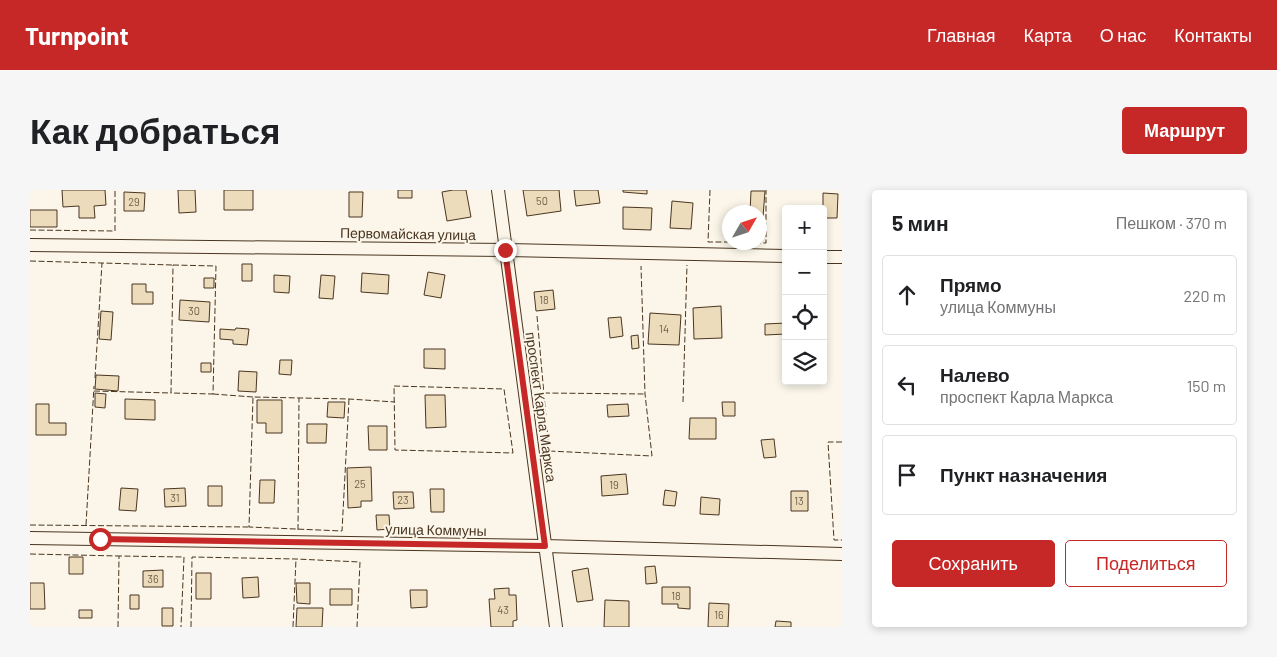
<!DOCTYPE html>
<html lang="ru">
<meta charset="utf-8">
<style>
:root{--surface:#fff;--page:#f6f6f6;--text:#202124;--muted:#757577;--line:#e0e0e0;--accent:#c62828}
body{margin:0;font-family:Barlow,sans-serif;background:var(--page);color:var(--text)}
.controls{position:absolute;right:15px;top:15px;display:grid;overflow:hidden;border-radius:5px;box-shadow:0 2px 8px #0003}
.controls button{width:45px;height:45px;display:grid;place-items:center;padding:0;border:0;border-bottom:1px solid var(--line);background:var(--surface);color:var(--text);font:25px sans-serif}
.compass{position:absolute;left:692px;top:15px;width:45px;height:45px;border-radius:50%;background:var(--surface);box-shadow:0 2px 8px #0003;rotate:51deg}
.stop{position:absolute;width:15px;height:15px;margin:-11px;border:4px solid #c62828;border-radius:50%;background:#fff}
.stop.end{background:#c62828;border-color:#fff;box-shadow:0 1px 5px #0008}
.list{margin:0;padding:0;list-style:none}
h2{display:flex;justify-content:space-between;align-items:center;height:65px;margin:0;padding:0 20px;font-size:21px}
h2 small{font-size:16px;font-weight:400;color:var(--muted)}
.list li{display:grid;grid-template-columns:32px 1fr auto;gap:15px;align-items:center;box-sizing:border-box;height:80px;margin:0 10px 10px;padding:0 10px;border:1px solid var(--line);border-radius:5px}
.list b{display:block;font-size:19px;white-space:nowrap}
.list p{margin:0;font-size:16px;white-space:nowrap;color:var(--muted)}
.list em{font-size:16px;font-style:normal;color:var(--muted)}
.actions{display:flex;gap:10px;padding:15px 20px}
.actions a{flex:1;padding:11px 0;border:1px solid var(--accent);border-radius:5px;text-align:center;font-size:18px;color:var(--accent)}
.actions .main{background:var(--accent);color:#fff}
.icon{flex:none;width:28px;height:28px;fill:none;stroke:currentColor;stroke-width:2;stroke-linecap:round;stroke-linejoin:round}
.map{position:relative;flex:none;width:812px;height:437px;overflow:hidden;border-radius:5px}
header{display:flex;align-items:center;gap:30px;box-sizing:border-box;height:70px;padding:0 25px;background:var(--accent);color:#fff}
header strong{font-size:24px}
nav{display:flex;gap:28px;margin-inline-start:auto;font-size:18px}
.intro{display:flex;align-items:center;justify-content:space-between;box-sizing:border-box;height:120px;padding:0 30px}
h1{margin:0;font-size:35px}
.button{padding:12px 22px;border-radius:5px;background:var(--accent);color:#fff;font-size:18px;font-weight:700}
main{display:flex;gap:30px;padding:0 30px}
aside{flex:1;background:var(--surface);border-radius:5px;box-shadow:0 2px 8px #0003}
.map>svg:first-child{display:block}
.building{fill:#ecdcbc;stroke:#4a3520}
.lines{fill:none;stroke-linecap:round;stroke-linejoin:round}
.street-casing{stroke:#4a3520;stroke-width:14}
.street{stroke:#fbf6e9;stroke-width:12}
.fence{stroke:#4a3520;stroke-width:1;stroke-dasharray:6 2.5;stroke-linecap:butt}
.route{stroke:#c62828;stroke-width:6}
.labels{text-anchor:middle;stroke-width:4;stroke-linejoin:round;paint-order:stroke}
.number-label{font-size:11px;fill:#725f47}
.street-label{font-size:14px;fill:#4a3520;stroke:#fbf6e9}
</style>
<header>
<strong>Turnpoint</strong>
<nav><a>Главная</a><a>Карта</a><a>О нас</a><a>Контакты</a></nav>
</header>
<div class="intro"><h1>Как добраться</h1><a class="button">Маршрут</a></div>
<main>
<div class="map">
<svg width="812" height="437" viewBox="0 0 812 437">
<rect width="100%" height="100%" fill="#fbf6e9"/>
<!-- building -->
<path class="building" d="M32 0H75L76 15 64 16 65 28H49V16L33 17Z
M148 0H165L166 22 149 23Z
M194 0H223V20H194Z
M368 0H382V8H368Z
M423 0H436L441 27 417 31 412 2Z
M493 0H529L531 21 497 26Z
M544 0H568L570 13 546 16Z
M593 0H617V4L593 2Z
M721 1H735L733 27H730V22H720Z
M94 2 115 3 114 21H94Z
M319 2H333L332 27H319Z
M793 3 808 4 807 28H793Z
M642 11 663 13 661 39 640 38Z
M593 17 622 18 621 40 593 39Z
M0 20H27V37H0Z
M212 74H222V91H212Z
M398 82 415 85 411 108 394 105Z
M332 83 359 85 358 104 331 102Z
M244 85 260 86 259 103 244 102Z
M291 85 305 86 303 109 289 108Z
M174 88H184V98H174Z
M102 94H116V102H123V114H102Z
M523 100 525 119 506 121 504 102Z
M150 110 180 112 179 132 149 130Z
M691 116 692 148 664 149 663 118Z
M71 121 83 122 81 150 69 149Z
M620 123 651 125 649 155 618 154Z
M591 127 593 146 580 148 578 128Z
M756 133V144L735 145V134Z
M206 138 219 139 217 155 203 154V150L190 149V139L205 140Z
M608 145 609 158 602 159 601 146Z
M394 159H415V179L394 178Z
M250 170H262L261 185 249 184Z
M171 173H181V182H171Z
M209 181 227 182 226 202 208 201Z
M66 185 89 186 88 201 65 199Z
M65 203 76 204 75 218 65 217Z
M395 205H415L416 237 396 238Z
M95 209 125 210V230L95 229Z
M227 210H252V243H236V233H227Z
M298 212H315L314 228 297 227Z
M692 212H705V226H693Z
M6 214H19V233H36V245H6Z
M598 214 599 226 578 227 577 215Z
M660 228H686V249H659Z
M277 234H297L296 253H277Z
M338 236H357V260H339Z
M744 249 746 267 734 268 731 250Z
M341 277 342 311H331V317L318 318 317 278Z
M596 284 598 304 572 306 571 286Z
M230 290H245L244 313H229Z
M178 296H192V316H178Z
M91 298 108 299 106 321 89 320Z
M155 298 156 316 135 317 134 299Z
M400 299H414V322H401Z
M635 300 647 302 645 316 633 315Z
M761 301H778V321H761Z
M363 302H383L384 318 364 319Z
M671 307 690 309 689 325 670 324Z
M346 325H359L360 339 347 340Z
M39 367H53V384H39Z
M625 376 627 393 616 394 615 377Z
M558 378 563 410 547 412 542 381Z
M133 380V397H113V381Z
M166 383H181V409H166Z
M228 387 229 407 213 408 212 388Z
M0 393H14L15 419H0Z
M266 393H280V414L267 413Z
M632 397H660V419L648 418V414H632Z
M479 398V405H486L487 430 483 431V437H461L459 409H465L464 399Z
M300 399H322V415H300Z
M380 400H397V417L381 418Z
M100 405H109V419H100Z
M575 410 599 411V437H574Z
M679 413 699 414 698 437H678Z
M132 418H143V436H132Z
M267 418H293L292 437H266Z
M49 420H62V428H49Z
M746 431 761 432V437H745Z"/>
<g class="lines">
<defs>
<path id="street" d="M468 0 526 437
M0 55 475 60 756 66
M793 67H812
M0 348 515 356 812 364"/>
</defs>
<!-- street casing -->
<use href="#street" class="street-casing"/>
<!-- street -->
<use href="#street" class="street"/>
<!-- fence -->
<path class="fence" d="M680 0 678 52H700
M0 40 85 41V0
M708 52 736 53V0
M0 71 143 75
M143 75 186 76 183 204 141 203Z
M507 126 519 261 622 266 615 204 611 76
M65 188 72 73
M364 196 474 199 483 263 365 260Z
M64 201 141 203
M514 203 615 204
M183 204 223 207
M319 209 312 341 219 337 223 207 319 209 365 212
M653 212 657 75
M812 252H798L804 350H812
M0 335 219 337
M56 335 64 196
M268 340 269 208
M0 364 89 366
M88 437 89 366 154 367 151 437
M161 437 162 367 266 369 330 372 327 437
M263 437 266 369"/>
</g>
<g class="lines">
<!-- route -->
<path class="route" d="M70 349 515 356 475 60"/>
</g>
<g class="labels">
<!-- number labels -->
<g class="number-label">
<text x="512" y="15">50</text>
<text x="104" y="16">29</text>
<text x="514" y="114">18</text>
<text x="164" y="125">30</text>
<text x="634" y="143">14</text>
<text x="330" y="298">25</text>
<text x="584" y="299">19</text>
<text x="145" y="312">31</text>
<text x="373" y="314">23</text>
<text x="769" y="315">13</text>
<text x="123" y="393">36</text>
<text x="646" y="410">18</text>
<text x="473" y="424">43</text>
<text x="689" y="429">16</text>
</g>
<!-- street labels -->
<g class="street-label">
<text transform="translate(378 44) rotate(1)" y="5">Первомайская улица</text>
<text transform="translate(511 217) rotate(82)" y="5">проспект Карла Маркса</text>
<text transform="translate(406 340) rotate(1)" y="5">улица Коммуны</text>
</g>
</g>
</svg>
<div class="controls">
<button>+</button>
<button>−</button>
<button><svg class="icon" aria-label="locate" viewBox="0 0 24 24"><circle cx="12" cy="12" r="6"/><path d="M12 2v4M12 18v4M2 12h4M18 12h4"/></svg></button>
<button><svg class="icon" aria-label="layers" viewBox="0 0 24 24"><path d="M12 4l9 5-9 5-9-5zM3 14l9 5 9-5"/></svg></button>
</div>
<svg class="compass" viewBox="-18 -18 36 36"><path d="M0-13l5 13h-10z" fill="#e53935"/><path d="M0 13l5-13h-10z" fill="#757577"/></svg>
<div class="stop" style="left:70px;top:349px"></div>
<div class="stop end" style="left:475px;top:60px"></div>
</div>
<aside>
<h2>5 мин<small>Пешком · 370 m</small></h2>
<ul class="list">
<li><svg class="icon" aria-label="ahead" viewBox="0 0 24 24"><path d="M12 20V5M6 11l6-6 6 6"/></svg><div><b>Прямо</b><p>улица Коммуны</p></div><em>220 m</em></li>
<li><svg class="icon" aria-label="left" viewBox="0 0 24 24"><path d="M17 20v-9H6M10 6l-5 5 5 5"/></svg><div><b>Налево</b><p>проспект Карла Маркса</p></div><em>150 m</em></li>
<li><svg class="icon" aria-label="arrive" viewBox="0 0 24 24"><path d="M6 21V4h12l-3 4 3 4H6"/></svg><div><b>Пункт назначения</b></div></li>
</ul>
<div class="actions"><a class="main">Сохранить</a><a>Поделиться</a></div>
</aside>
</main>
